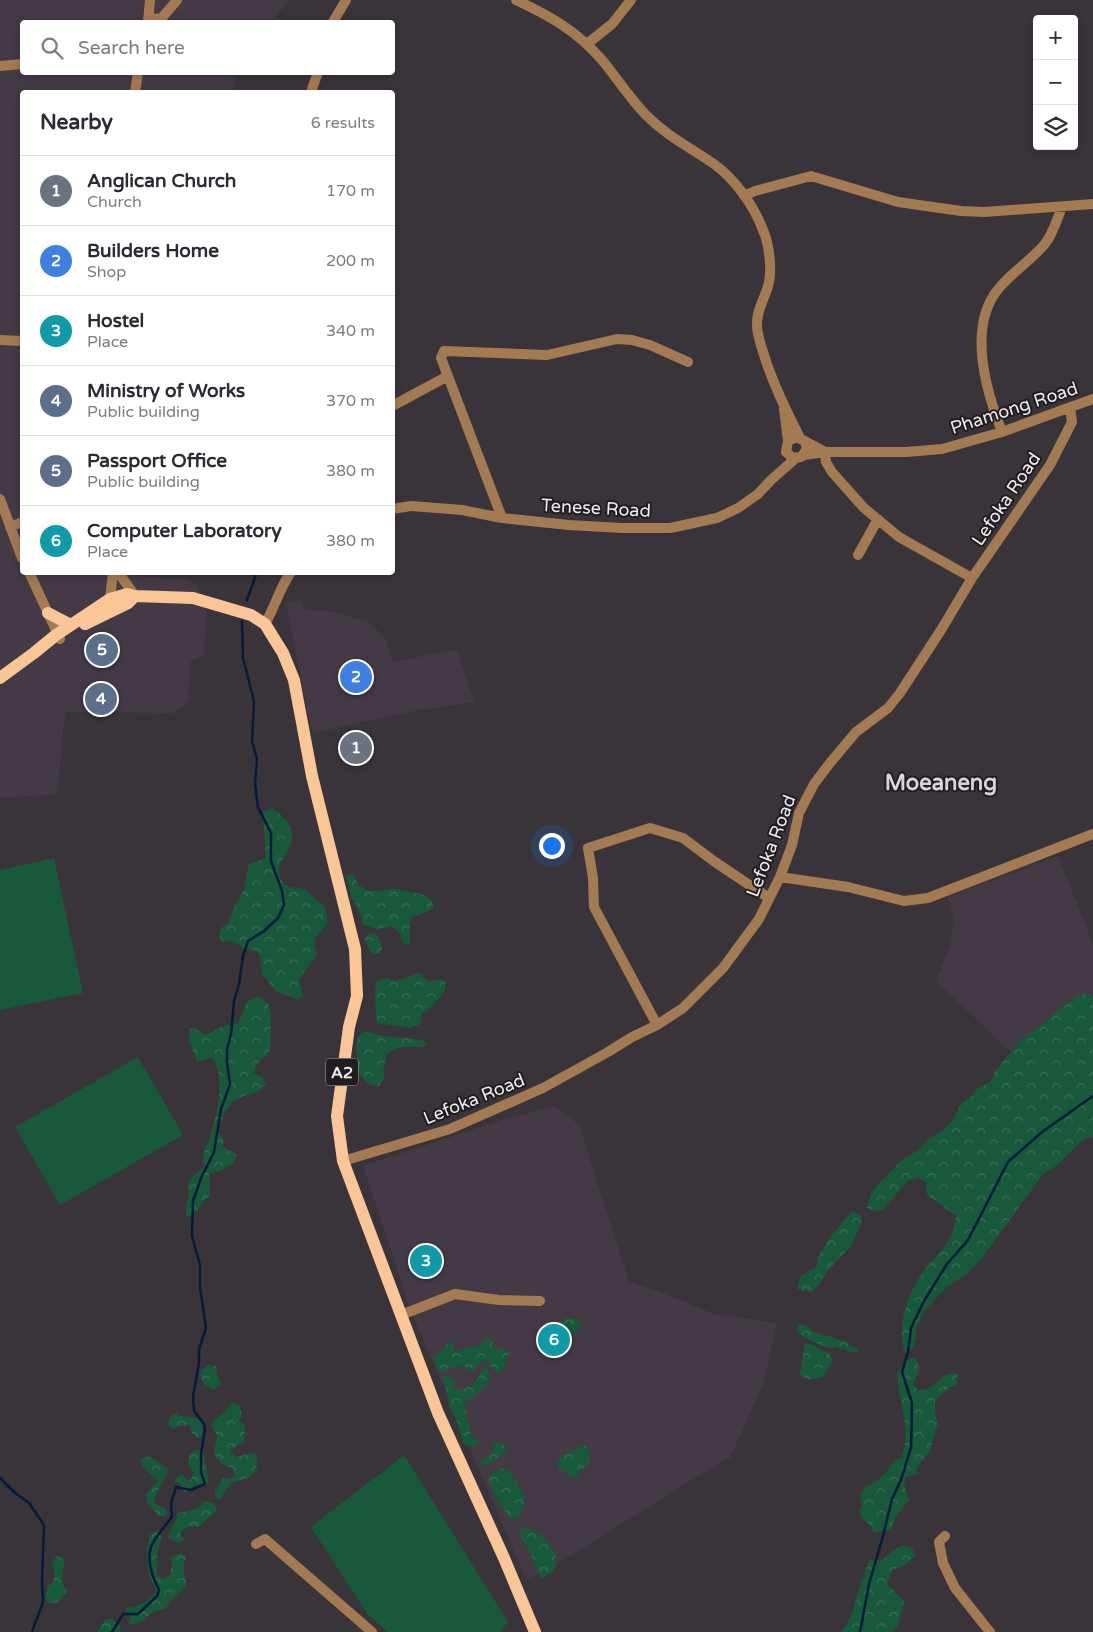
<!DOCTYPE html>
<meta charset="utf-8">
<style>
:root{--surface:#fff;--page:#f7f7f7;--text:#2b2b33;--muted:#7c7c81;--line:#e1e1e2;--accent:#5b7336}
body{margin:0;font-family:"Varela Round",sans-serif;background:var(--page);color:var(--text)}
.controls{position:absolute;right:15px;top:15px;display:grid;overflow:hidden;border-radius:5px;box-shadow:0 2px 8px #0003}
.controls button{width:45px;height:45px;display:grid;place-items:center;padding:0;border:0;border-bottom:1px solid var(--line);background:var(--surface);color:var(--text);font:25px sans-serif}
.you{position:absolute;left:551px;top:845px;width:18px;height:18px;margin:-12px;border:4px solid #fff;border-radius:50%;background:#1a73e8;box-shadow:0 0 0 8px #1a73e833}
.badge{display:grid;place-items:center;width:32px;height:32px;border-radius:50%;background:var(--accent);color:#fff;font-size:16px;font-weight:700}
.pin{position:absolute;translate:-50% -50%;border:2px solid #fff;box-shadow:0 1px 5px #0006}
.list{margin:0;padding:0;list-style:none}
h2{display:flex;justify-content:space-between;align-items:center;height:65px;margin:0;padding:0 20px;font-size:21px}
h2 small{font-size:16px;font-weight:400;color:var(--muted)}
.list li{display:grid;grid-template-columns:32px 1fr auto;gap:15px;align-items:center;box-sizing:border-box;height:70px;padding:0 20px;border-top:1px solid var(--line)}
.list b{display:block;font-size:19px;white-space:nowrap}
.list p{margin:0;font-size:16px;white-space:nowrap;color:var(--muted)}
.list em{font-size:16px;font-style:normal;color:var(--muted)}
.icon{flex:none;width:28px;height:28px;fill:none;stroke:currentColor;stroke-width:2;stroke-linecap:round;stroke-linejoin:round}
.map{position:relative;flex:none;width:1093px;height:1632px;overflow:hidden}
.search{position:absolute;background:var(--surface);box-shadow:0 2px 8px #0003;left:20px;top:20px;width:375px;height:55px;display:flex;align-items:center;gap:12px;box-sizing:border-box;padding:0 18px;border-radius:5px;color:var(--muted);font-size:19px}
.panel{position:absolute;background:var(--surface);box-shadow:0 2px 8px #0003;left:20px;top:90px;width:375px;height:485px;border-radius:5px}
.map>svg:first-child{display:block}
.built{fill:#433a46}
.forest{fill:url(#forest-crowns)}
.pitch{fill:#18583b}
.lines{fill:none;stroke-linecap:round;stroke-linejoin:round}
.stream{stroke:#041c39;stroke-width:2.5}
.minor{stroke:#a47a53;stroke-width:10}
.primary{stroke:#fac597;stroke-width:12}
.labels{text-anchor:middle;stroke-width:4;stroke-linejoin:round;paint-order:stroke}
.shield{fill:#1f1d1f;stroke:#b0adb1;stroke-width:1}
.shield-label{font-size:16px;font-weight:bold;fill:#eeebef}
.street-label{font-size:18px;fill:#eeebef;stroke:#1f1d1f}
.district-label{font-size:22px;font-weight:bold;fill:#d9d3db;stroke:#1f1d1f}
</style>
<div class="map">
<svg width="1093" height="1632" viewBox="0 0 1093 1632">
<defs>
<pattern id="forest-crowns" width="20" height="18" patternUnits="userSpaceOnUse" patternTransform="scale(1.25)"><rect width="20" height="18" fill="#18583b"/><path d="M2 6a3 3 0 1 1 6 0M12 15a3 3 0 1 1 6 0" fill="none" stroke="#3a7058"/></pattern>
</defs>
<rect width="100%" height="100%" fill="#39343a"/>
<!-- built -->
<path class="built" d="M0 0H288L273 22H22V72L238 73 232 92H22V572H130L131 576 183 579 197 585 206 612 204 654 190 662 188 701 174 713 65 712 57 794 0 798Z
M301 600 306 609 336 612 369 622 385 638 393 662 457 649 474 702 414 711 312 733 286 603Z
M1058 856 1093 944V993L1011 1052 936 981 950 946 954 922 948 897Z
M555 1106 579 1125 629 1282 663 1293 714 1314 777 1323 763 1384 730 1458 722 1461 544 1572 526 1579 411 1311 363 1166 508 1118Z"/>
<!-- forest -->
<path class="forest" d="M271 807C286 817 299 832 288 850 284 858 278 863 279 872 279 876 282 880 283 884L289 887 304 889 326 908 327 924 315 938 314 946 317 955 299 979 303 995 298 1000 276 991 262 974 260 955 256 951 246 949 232 941 223 942 219 937 221 928 228 923 233 909 244 890 249 864 266 858 263 813Z
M354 874 358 885 369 891 396 889 425 895 432 901 434 908C426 913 419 913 411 918L409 932 410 944 404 945 399 932 392 926 377 929 364 925 357 906 351 897 346 876Z
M374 933 379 938 382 949 379 953 373 954 369 950 365 940 367 935Z
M419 973 428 981 440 979 446 982 445 991 427 1011 421 1014V1024L409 1028 377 1023 375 997 376 982 386 978 396 981Z
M1085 993 1093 996V1137L1085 1138 1056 1166 1043 1174 982 1258 968 1273 947 1287 925 1310 916 1327V1337L913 1349 905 1353C897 1327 906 1297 921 1275 936 1253 953 1246 956 1216L927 1195 926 1183 918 1177 908 1181 883 1209 875 1211 867 1208 871 1193 880 1182 904 1158 917 1151 929 1139 944 1129 951 1122 962 1103 971 1097 978 1088 989 1083 993 1078 995 1071 1022 1038 1043 1024 1066 1003Z
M257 996 268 1003 271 1017 270 1051 258 1063 253 1073 262 1077 266 1084C255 1097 252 1092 239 1098 227 1103 221 1120 218 1131L224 1141 223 1147 237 1155C232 1169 221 1170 209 1174L210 1196 204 1200 193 1216H186V1206L189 1195 188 1184 192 1177 205 1166C201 1158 204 1148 209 1141 216 1117 227 1079 212 1057L197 1062 189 1040 190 1029 194 1028 206 1035 223 1026 238 1023 247 1002Z
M365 1031 382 1036 424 1040 427 1044 423 1047C395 1046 382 1045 384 1079L379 1086 370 1085 359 1074 356 1047 358 1036Z
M852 1211 861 1216 862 1223C857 1230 856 1237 852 1244 846 1253 838 1259 831 1267 824 1275 820 1285 812 1292L797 1289 800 1277 817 1266 818 1257 831 1236Z
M563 1318 576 1319 582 1325C577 1331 571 1335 569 1342L563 1345 558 1336Z
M800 1324 806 1325C812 1335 830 1335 840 1340 846 1342 852 1346 858 1350V1352H850L837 1347 828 1348 811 1341 798 1333 797 1327Z
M485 1339H491L494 1347 498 1351 503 1348 509 1352 503 1370 498 1373 484 1360 478 1364 475 1371 467 1370 464 1365 457 1368 449 1367 443 1373 440 1372 435 1364V1356L441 1352 448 1342H452L455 1352 481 1344Z
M805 1343C814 1344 820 1350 829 1353L833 1360 823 1377 810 1380 800 1375Z
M914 1357C923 1371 918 1371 913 1384L918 1390C922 1390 926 1390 930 1388 941 1382 939 1372 958 1374L957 1384 946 1390 935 1401V1414L938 1423 929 1453 918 1466 916 1474 905 1478 904 1486 909 1500 896 1516 891 1529 873 1533 872 1527 861 1517 860 1510 862 1505 860 1496 864 1488 878 1480 888 1470 894 1461 901 1458C910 1436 904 1414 899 1392 897 1386 899 1379 897 1373L906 1360Z
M208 1365 216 1366 217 1375 221 1384 213 1390 204 1384 200 1376 202 1370Z
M485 1366 489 1372 490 1380 474 1397 465 1400 464 1403C468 1410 466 1413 467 1419 469 1426 471 1428 470 1436L479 1441 478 1444 473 1447 467 1446 463 1443 456 1419 450 1409 447 1391 442 1378 444 1375 453 1380 455 1390C477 1387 475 1382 485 1366Z
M233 1402 239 1405 242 1415 239 1420 245 1426 244 1442 230 1450 235 1457 255 1453 257 1460 256 1471 248 1478 231 1483 219 1500 215 1496V1491L223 1478H232L235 1476 233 1469 221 1463 215 1456 214 1451 217 1436 211 1425C217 1416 227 1412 233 1402Z
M176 1413 179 1416 200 1418 202 1424V1437L198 1439 192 1433 190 1425 180 1426 173 1429 168 1424 170 1417Z
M493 1442H498L507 1447V1451L486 1466 479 1462C483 1457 488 1457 493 1453Z
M581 1445 586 1446 589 1449C588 1455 590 1459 589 1465L578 1472 580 1475 575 1479C569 1476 566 1471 559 1468L557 1461 561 1456 570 1453Z
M196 1449 203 1451 208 1476V1484L202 1487 195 1484 187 1492H184L179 1483 174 1480 182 1473 187 1481 191 1479 194 1473 188 1465 189 1455Z
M149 1456 168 1469C166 1482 155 1490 154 1503L165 1508 167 1513 165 1516H159L147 1502 146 1494 158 1481 142 1466 141 1458Z
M500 1468 509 1470 525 1497 523 1508 518 1519H510L495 1496 488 1479 491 1474Z
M204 1501 214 1503 217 1510 198 1527 189 1526 180 1533 184 1539 179 1544 168 1537C171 1528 176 1522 178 1513 187 1511 200 1511 204 1501Z
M524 1527C538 1527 564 1554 554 1569 552 1573 545 1576 542 1579 536 1570 534 1561 530 1553 526 1545 521 1540 519 1531Z
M158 1530 162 1538C156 1550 157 1563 157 1576L164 1579 171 1574 172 1557 180 1553 186 1557C182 1565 183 1576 187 1584 181 1593 171 1598 166 1608 162 1610 158 1610 154 1612 142 1617 146 1626 128 1623L131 1618 125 1609 128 1606 133 1608C140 1604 152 1600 155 1592 157 1587 150 1579 149 1574 146 1561 147 1548 150 1535Z
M903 1545 912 1547 915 1556 905 1565 893 1570 887 1584 904 1601 898 1625 892 1632H840C853 1620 854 1605 859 1589 861 1581 866 1572 868 1563L871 1560H883L893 1550Z
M57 1556 64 1558C65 1573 58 1576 67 1591L57 1603H47L46 1597 48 1586 53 1582 55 1573 52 1562Z
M111 1618 120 1626V1632H97L104 1621Z"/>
<!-- pitch -->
<path class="pitch" d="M54 858 83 993 0 1010V870Z
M138 1057 183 1135 60 1205 15 1127Z
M404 1455 508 1622 500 1632H388L368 1615 311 1527Z"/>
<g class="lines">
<!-- stream -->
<path class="stream" d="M247 600 257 572
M0 1478 15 1493 29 1503 44 1525 42 1581 43 1602 32 1632
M112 1632 123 1614H138L157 1596 159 1590C153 1578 146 1561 151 1547 154 1538 166 1525 172 1517L171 1503 176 1487 191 1490 205 1484 201 1472V1454L205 1429 204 1424 194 1411 193 1396 199 1363V1349L206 1328 200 1287V1265L192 1236 193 1201 201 1178 214 1152 221 1109 230 1084 227 1063V1049L231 1034 234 1001 239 984 243 956 248 941 264 931 278 918 284 905 282 891 271 861V833L258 807 255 784 257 759 252 741 254 701 243 658 242 621
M860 1632 869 1584 883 1536 892 1499 901 1480 911 1447 912 1403 902 1372 908 1352 911 1328 924 1301 947 1264 968 1240 1008 1162 1042 1132 1093 1096"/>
<!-- minor -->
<path class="minor" d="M516 0C550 16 577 31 602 60 617 78 630 99 647 116 667 136 691 148 714 164 735 179 754 206 763 230 769 244 772 267 769 282 766 297 756 310 757 325 757 335 761 345 764 355 773 384 786 410 800 438
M149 18 161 19 177 0
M148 22 150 0
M333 22 346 0
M587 44 612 24 631 0
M0 66 22 64
M135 92 138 72
M311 92 318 72
M744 196 755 191 811 176 898 202 961 211 984 212 1093 204
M0 340 22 341
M392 406 448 376
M784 409 788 441
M1002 432C986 391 966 325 1000 287 1013 272 1031 260 1044 245 1053 235 1057 219 1062 207
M805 442 807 449 801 457 793 458 786 452 788 441 797 437 825 452
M825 452 826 462 832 472 864 508 899 537 972 578
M804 455 825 452H906L942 449 1002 432 1093 399
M0 499 22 558
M392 509 411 506 462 510 502 518 569 525 622 528H670L717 518 738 508 758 494 771 480 796 458
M502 518 441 358 444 351 547 355 617 339 632 340 650 345 688 362
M10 527 22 522
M858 555 878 519
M29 572 60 639
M118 572 135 596
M111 604 110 599 113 572
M265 624C275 607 279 589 291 572
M780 877 848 887 904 901 928 898 1093 834
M657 1025 594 907 593 878 588 848 650 828 683 838 715 862 769 898
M343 1161 450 1129 543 1088 608 1052 632 1037 657 1025 683 1008 723 968 759 919 780 877 792 845 799 813 814 784 830 763 856 732 888 708 900 693 941 630 972 578 1050 465 1072 422 1070 408
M401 1315 455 1294 499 1300 540 1301
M945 1536 939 1542 943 1563 955 1588 990 1632
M256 1544 265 1539 372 1632"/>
<!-- primary -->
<path class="primary" d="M48 613 71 625
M85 624 128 603 135 596
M0 678 34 653 56 635 110 599 127 594 135 596 193 598 251 615 265 624 283 653 294 680 312 776 355 949 357 996 349 1027 337 1116 343 1161 438 1413 504 1558 535 1632"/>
</g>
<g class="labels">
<!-- shield labels -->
<rect class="shield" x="326" y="1058.5" width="32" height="27" rx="4"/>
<g class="shield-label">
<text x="342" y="1078">A2</text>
</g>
<!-- street labels -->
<g class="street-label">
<text transform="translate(1014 408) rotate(-18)" y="6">Phamong Road</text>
<text transform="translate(1006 499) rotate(-56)" y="6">Lefoka Road</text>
<text transform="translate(596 508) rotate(3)" y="6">Tenese Road</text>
<text transform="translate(771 846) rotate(-69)" y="6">Lefoka Road</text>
<text transform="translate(474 1099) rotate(-22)" y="6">Lefoka Road</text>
</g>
<!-- district labels -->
<g class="district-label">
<text x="941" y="790">Moeaneng</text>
</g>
</g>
</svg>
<div class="controls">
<button>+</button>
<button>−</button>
<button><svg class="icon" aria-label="layers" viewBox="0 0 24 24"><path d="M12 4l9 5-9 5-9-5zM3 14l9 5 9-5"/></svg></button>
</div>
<div class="you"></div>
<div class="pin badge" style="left:356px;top:748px;background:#6b7280">1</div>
<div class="pin badge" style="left:356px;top:677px;background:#3f7fe0">2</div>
<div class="pin badge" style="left:426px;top:1261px;background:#0f9aa8">3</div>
<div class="pin badge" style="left:101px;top:699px;background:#5c6f8a">4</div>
<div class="pin badge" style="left:102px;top:650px;background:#5c6f8a">5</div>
<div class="pin badge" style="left:554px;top:1340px;background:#0f9aa8">6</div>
<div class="search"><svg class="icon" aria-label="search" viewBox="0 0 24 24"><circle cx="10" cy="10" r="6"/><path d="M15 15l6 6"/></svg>Search here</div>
<section class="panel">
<h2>Nearby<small>6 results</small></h2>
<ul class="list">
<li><span class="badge" style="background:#6b7280">1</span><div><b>Anglican Church</b><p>Church</p></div><em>170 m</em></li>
<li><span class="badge" style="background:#3f7fe0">2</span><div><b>Builders Home</b><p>Shop</p></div><em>200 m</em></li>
<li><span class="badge" style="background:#0f9aa8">3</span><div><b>Hostel</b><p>Place</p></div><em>340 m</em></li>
<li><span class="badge" style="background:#5c6f8a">4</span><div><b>Ministry of Works</b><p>Public building</p></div><em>370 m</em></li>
<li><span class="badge" style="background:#5c6f8a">5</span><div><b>Passport Office</b><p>Public building</p></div><em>380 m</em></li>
<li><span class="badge" style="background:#0f9aa8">6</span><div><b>Computer Laboratory</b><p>Place</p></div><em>380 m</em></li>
</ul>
</section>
</div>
